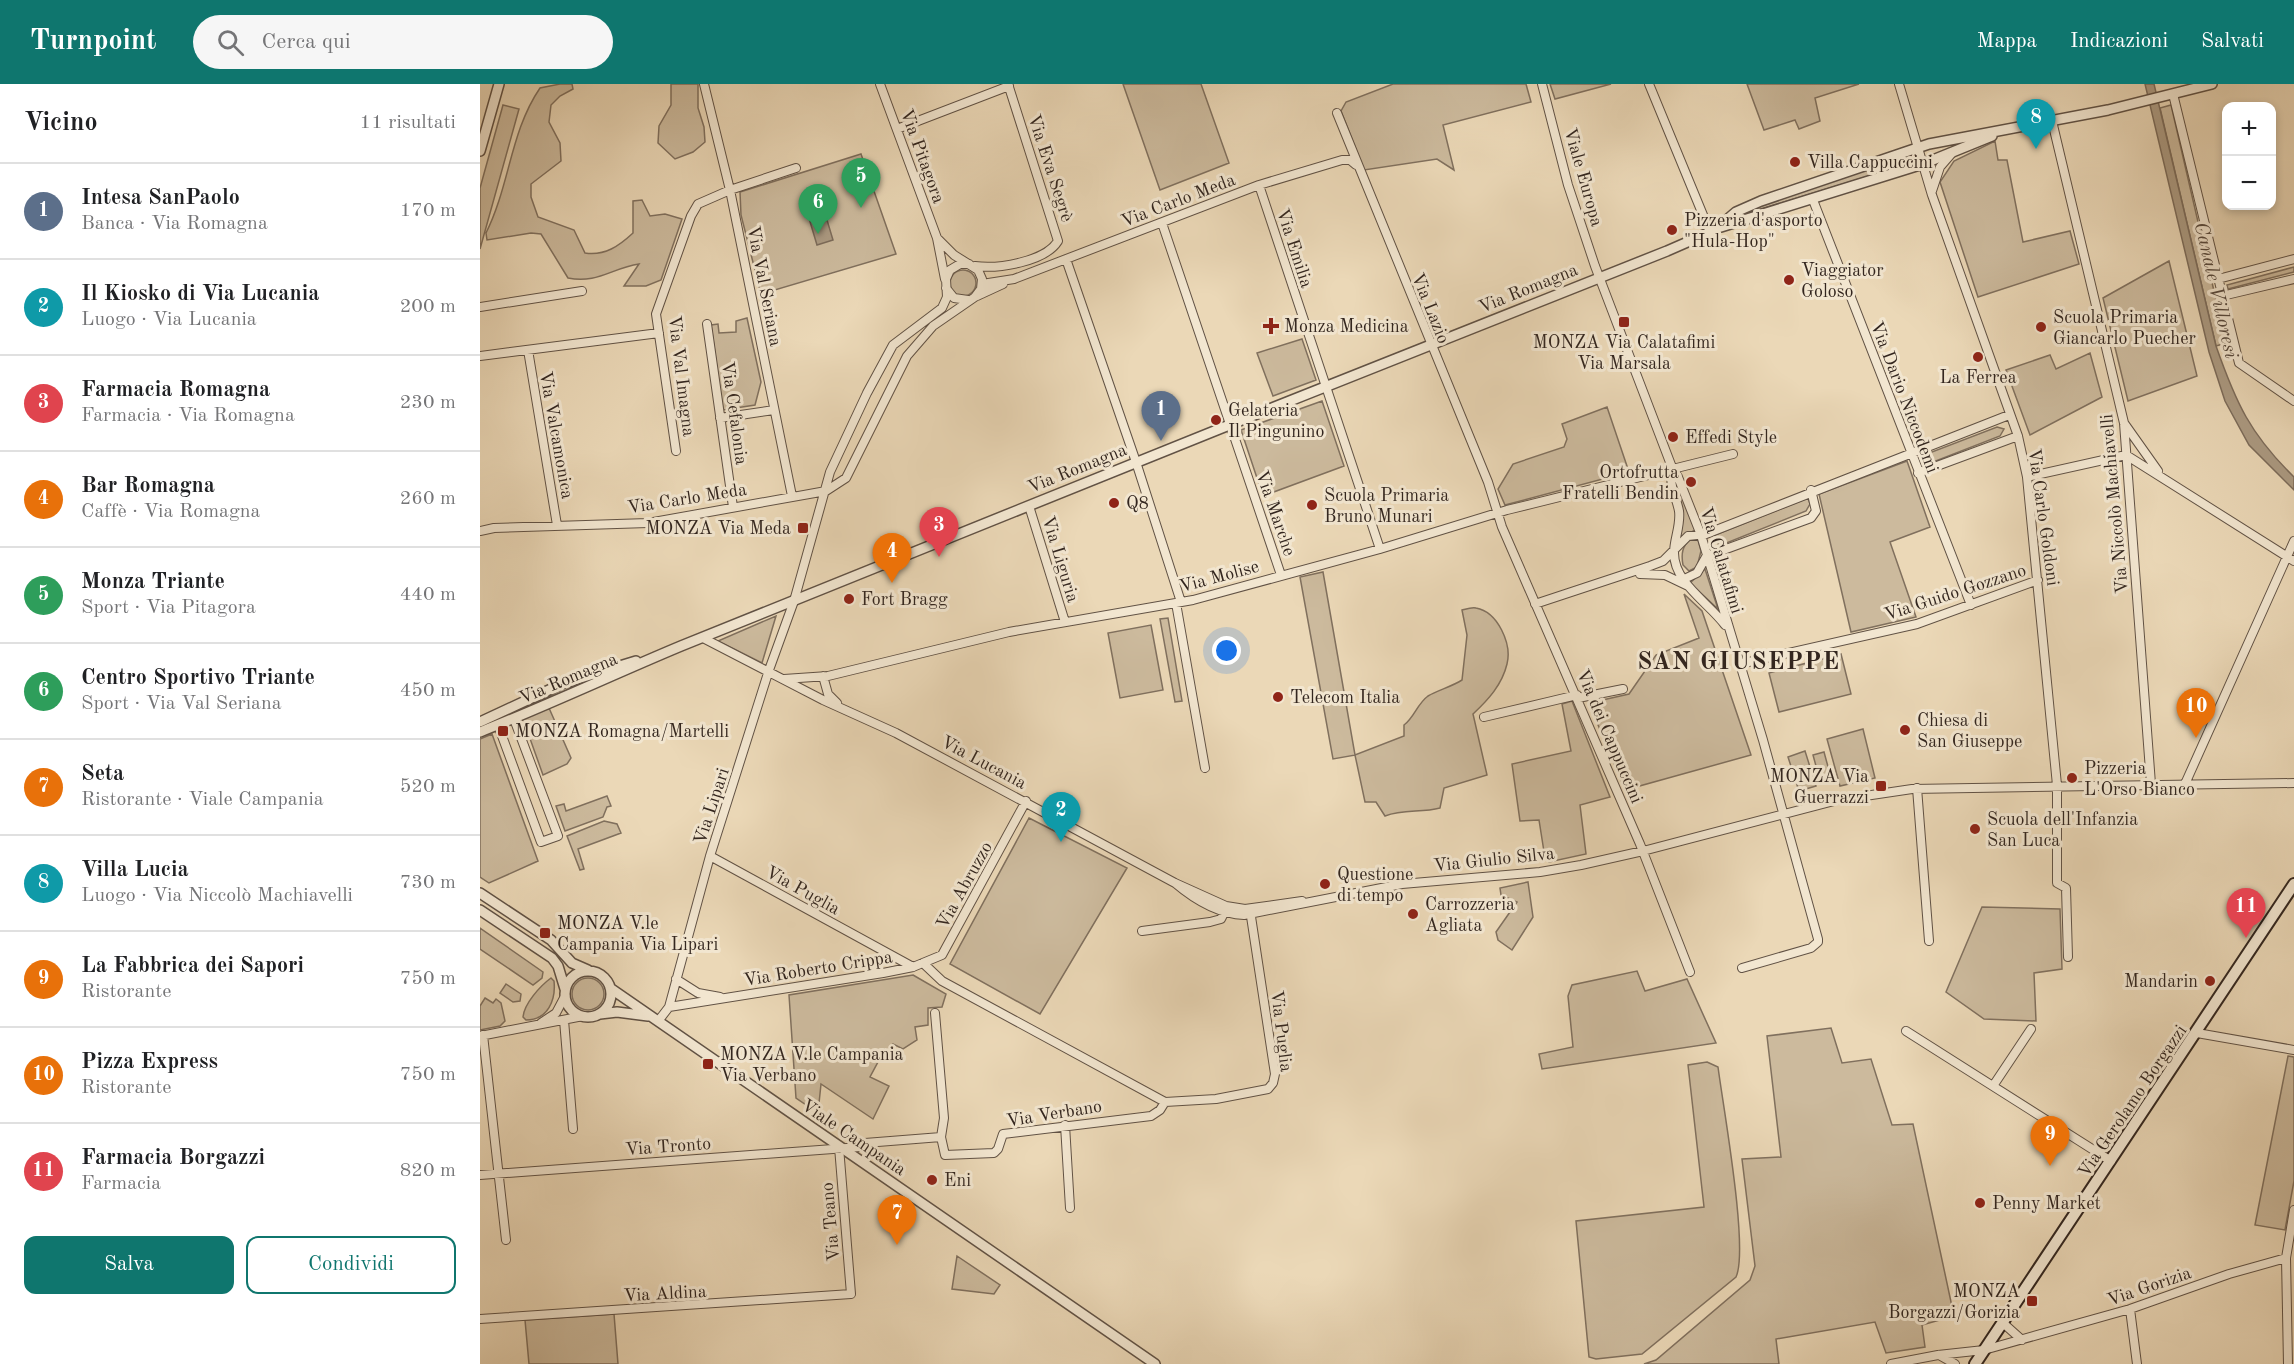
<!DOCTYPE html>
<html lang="it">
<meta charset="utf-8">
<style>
:root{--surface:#fff;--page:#f6f6f6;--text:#202124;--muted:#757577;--line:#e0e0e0;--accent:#0f766e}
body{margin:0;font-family:"Old Standard TT",serif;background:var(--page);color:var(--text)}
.controls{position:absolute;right:18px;top:18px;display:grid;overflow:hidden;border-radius:12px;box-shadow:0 3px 9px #0003}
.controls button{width:54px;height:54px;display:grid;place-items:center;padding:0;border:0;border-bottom:2px solid var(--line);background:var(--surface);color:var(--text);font:30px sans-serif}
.you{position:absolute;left:747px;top:567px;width:21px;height:21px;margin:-15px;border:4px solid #fff;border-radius:50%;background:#1a73e8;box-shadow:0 0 0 9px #1a73e833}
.badge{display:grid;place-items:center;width:39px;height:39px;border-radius:50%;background:var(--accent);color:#fff;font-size:20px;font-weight:700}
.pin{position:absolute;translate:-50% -50px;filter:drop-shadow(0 2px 3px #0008)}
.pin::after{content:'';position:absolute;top:32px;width:21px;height:18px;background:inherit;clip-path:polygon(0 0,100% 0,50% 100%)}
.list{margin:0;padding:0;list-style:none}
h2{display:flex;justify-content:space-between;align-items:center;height:78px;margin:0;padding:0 24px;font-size:26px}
h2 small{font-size:20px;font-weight:400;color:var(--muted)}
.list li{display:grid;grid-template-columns:39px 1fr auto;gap:18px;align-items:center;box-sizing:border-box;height:96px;padding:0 24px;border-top:2px solid var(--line)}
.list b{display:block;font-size:22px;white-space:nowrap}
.list p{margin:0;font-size:20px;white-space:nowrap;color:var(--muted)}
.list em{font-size:20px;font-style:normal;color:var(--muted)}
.actions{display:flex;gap:12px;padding:18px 24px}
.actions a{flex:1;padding:14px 0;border:2px solid var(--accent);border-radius:12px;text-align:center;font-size:21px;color:var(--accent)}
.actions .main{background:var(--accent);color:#fff}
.icon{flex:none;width:33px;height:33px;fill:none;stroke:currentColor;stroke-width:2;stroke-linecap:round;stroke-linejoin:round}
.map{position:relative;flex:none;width:1814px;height:1280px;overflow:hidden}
header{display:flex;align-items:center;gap:36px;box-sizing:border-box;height:84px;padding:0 30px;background:var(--accent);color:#fff}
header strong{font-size:28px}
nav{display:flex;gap:33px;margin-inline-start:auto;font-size:21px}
.search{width:420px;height:54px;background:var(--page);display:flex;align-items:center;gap:15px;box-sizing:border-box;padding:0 21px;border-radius:33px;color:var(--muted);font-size:22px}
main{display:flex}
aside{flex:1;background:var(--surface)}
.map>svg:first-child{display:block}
.green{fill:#ccba9d;stroke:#80705e;stroke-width:1.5}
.water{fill:#ac9b83;stroke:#7c6c5b;stroke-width:1.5}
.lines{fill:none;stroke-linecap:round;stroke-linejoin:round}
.minor-casing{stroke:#615245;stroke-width:10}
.tertiary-casing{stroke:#615245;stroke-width:12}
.secondary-casing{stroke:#33261f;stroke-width:14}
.minor{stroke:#f2e6d0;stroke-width:8}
.tertiary{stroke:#f2e6d0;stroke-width:9}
.secondary{stroke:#f2e6d0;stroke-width:10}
.poi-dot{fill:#8f2418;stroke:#f2e6d0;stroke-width:2}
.labels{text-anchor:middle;stroke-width:6;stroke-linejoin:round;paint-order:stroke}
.street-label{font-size:18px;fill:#33261f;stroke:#f2e6d0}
.poi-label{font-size:18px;fill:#33261f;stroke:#f2e6d0;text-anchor:start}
.water-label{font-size:20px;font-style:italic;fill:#57493d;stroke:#f2e6d0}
.district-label{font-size:24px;font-weight:bold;letter-spacing:1.5px;fill:#33261f;stroke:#f2e6d0}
</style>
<header>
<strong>Turnpoint</strong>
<div class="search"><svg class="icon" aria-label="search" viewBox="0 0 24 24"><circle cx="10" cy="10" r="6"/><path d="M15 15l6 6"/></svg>Cerca qui</div>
<nav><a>Mappa</a><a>Indicazioni</a><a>Salvati</a></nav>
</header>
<main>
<aside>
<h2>Vicino<small>11 risultati</small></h2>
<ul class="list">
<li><span class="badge" style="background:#5c6f8a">1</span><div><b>Intesa SanPaolo</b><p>Banca · Via Romagna</p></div><em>170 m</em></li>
<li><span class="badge" style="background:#0f9aa8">2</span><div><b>Il Kiosko di Via Lucania</b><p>Luogo · Via Lucania</p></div><em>200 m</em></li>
<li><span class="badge" style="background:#e0444e">3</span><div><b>Farmacia Romagna</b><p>Farmacia · Via Romagna</p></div><em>230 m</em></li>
<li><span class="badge" style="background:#e8710a">4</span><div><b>Bar Romagna</b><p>Caffè · Via Romagna</p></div><em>260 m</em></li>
<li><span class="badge" style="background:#2e9e5b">5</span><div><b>Monza Triante</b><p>Sport · Via Pitagora</p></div><em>440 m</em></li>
<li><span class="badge" style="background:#2e9e5b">6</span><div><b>Centro Sportivo Triante</b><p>Sport · Via Val Seriana</p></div><em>450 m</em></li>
<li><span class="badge" style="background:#e8710a">7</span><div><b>Seta</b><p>Ristorante · Viale Campania</p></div><em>520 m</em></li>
<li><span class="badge" style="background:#0f9aa8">8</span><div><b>Villa Lucia</b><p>Luogo · Via Niccolò Machiavelli</p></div><em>730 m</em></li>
<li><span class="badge" style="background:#e8710a">9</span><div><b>La Fabbrica dei Sapori</b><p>Ristorante</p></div><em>750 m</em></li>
<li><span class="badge" style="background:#e8710a">10</span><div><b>Pizza Express</b><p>Ristorante</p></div><em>750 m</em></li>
<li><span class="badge" style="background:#e0444e">11</span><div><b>Farmacia Borgazzi</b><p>Farmacia</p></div><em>820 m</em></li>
</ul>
<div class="actions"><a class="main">Salva</a><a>Condividi</a></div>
</aside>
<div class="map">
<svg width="1814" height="1280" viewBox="0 0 1814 1280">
<rect width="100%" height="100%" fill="#ebd8b7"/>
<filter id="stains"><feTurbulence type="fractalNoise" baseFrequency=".00333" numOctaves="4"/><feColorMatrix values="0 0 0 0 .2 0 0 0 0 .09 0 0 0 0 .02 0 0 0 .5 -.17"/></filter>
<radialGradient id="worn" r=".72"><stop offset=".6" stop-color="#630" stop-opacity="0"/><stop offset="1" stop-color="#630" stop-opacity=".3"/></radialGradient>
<!-- green -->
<path class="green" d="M80 0H92L93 5 80 12 71 21 69 38 80 59 81 77 51 100V113L58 133 94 146 105 169C125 172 139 162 153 149V117L162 116 170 132 185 130 202 135 181 196 166 202H144L159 180C132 184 117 200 88 194L61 150 51 149 7 156 6 149C30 101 30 48 60 4Z
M191 0H218V24L224 43 225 58 213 68 195 75 178 59 179 42 191 21Z
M643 0H721L749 79 680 106Z
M913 0H1046L1051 18 963 41 974 86 957 75 884 86 861 27 866 18Z
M1070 0H1131L1075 15Z
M1267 0H1379L1335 14 1340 37 1319 45 1315 36 1284 46Z
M23 21 39 25 0 165V104Z
M1691 21 1746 259 1736 262 1680 24Z
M1515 57 1518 76H1527L1543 158 1590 147 1599 180 1498 213 1460 98 1474 77Z
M381 70 416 170 281 210 261 131 260 108Z
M1432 70 1435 78 1278 126 1277 123Z
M1689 177 1717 292 1648 317 1623 214Z
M1814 183V188L1748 205 1747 201Z
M470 199a13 13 0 1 1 26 0a13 13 0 1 1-26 0Z
M267 234 281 298 275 321 243 326 231 241 238 240 239 249 256 248V237Z
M822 255 836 296 793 312 777 269Z
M1610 269 1622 313 1550 351 1526 286 1570 271 1576 285Z
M842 317 864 382 783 412 761 346Z
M1127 323 1149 388 1025 421 1018 405 1033 380 1084 363 1087 355 1082 340Z
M1517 343 1524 345 1520 352 1448 380 1442 378 1444 371Z
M1427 377 1450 443 1410 458 1436 533 1371 548 1339 410Z
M1193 396H1196L1215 446 1200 455Z
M1328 414 1330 420 1326 427 1239 462 1235 451Z
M1211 455 1218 456 1221 467 1217 483 1209 487 1203 481C1201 470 1202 462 1211 455Z
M1225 485 1238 525 1210 499Z
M843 488 875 671 924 652V641C934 634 937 620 948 612 958 606 971 603 982 596L987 551 982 526C986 525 992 523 996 524 1018 528 1032 560 1027 580 1022 601 1008 616 993 630L1007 691 964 704 960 724C941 729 924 725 905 732L896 718H885L875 671 853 675 820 493Z
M1204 510 1222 527 1271 671 1145 706 1109 619 1149 610 1176 571 1219 554Z
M296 532 282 579 238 557Z
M688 534 702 617 695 618 680 535Z
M671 541 683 606 640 614 628 549Z
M1361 570 1371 610 1299 628 1289 589Z
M1092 617 1130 713 1100 721 1106 770 1069 778 1065 774 1059 736 1040 737 1032 680 1091 667 1082 620Z
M69 624 91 674 87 680 63 691 43 635Z
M1383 645 1395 694 1360 702 1347 655Z
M12 650 58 777 9 799 0 793V655Z
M1325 667 1336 702 1319 707 1308 673Z
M1344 668 1350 690 1339 693 1333 671Z
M127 712 131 722 127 723 123 733 85 747 76 722 84 720 86 727Z
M549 734 647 784 560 930 470 880Z
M124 737 137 740 141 749 98 765 104 785 100 786 87 752Z
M1048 798 1053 833 1032 866 1018 856 1016 848 1037 818 1021 811 1020 804Z
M1502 823 1580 825 1582 885 1554 889 1556 937 1504 935 1466 908Z
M0 844 63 888 62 894 53 901 0 865Z
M1157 887 1165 907 1207 895 1236 959 1062 985 1059 970 1093 963 1088 912 1092 901Z
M433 891 466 910 462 923 448 924V941L435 943 437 956 423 965 413 960 410 967 405 965 390 993 409 1002 393 1035 341 1000 338 1029 316 1014 309 911Z
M92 910a16 16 0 1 1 32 0a16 16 0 1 1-32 0Z
M71 894 74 897C76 916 68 936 46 936L43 933C44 920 60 902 71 894Z
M26 900 41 910 40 917 33 918 20 909Z
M5 914 13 919 16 915 21 919 25 937 20 942 0 946V922Z
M1351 944 1362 979 1391 975 1412 1041 1433 1040 1474 1232 1442 1241 1445 1263 1406 1269 1395 1238 1296 1255 1299 1280H1164L1176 1276 1270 1196 1275 1182 1262 1075 1301 1073 1287 952Z
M1808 972 1814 973V1097L1805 1146 1775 1141Z
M1227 978 1238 983C1243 1022 1269 1165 1256 1193L1162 1270 1116 1275 1109 1273 1096 1137 1224 1123 1208 981Z
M477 1172 520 1201 514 1210 472 1205Z
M134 1230 138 1280H49L45 1236Z"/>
<!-- water -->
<path class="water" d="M1665 0H1674L1736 262C1756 319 1770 350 1814 393V406L1769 361 1745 317 1729 268Z
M344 126 353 156 337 161 328 131Z"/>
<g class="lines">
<defs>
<path id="minor" d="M224 0 250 106 312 412
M400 0 457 154 465 195
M1062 0 1088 101 1115 182 1193 386 1198 393 1221 451 1283 656 1338 855V858L1331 864 1262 884
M1169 0 1230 148
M1419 0 1452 111 1538 352 1547 393 1577 701V799L1586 804 1588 873
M1693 10 1759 279 1814 317
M857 29 1008 398 1022 443 1160 760 1210 888
M1572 37 1644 339 1671 700
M417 45 529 2
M779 101 900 465
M1452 107 1460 83 1473 68
M1333 116 1491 521
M682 139 801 491
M586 175 656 378 701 518
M495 182C518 185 565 178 578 157L528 0
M1738 195 1814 175
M502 200 534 195 779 101 862 76H870L876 81
M466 204 474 214 488 216
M497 212 523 200
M1742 212 1814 195
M0 223 102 207
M227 240 253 423
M48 266 77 441
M0 272 179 249
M240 334 294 326
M1644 339 1678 387
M196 367 176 230 211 132 218 120 250 106 316 84
M1193 386C1188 402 1196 411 1199 427 1201 441 1194 455 1194 469 1194 499 1229 519 1245 541
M1438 389 1538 352
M1547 393 1646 371 1814 477
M549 422 585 538
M0 447 14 444 168 439 346 407 366 394 427 272 453 242 495 213 501 205 502 195 498 186 474 171 457 154
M1227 472 1331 434 1336 427 1331 406
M1160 490 1185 491 1208 502
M1202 496 1217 489 1226 473
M696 519 725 684
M1055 520 1170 482 1183 477 1208 452 1226 450 1529 331
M223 554 343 616 416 649 695 799 746 822 765 825 822 817
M1260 580 1437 540 1558 496
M343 592 348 610 357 619
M304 595 348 592 529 548 713 516 900 465 1027 426 1253 370
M1098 614 1143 605
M1004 633 1097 611
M18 641 61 758 78 752 34 635
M1705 700 1814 457
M1437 704 1449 857
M230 772 433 883
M695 799C715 816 738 830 764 831L922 800 1060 788 1101 781 1163 767 1358 716 1432 705 1814 699
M662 847 730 838 741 835 745 827
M443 879 462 897 685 1018 736 1015 788 1005 793 999 795 990 770 826
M196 895 218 909 240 913
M189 923 403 889 433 883 462 871 546 717
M455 929 464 1034 461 1053 465 1071 514 1069 518 1065 523 1050 671 1032 680 1026 685 1018
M84 936 93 1045
M179 936 189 923 230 772 289 586 314 517 350 388 387 309 413 261 462 224 467 213 466 195 470 186 480 180H489
M61 939 76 929 85 912
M1426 947 1631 1077
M1717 949 1814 966
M3 951 26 1156
M0 952 103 932
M1513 1002 1551 945
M585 1041 590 1124
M0 1091 380 1063 385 1059 461 1053
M1650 1225 1657 1280
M0 1235 371 1210 359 1063
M1523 1239 1542 1256
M1459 1271 1475 1280
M1411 1280 1458 1271 1504 1266 1650 1225 1749 1190 1806 1174
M1808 1280 1806 1174 1814 1126"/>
<path id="tertiary" d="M0 67 19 0
M1241 143 1443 80 1512 52
M0 638 84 599 156 577
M0 648C68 621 134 590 201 562 530 430 857 296 1187 167L1235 146 1256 128 1281 117 1449 60 1628 26 1732 0
M0 809 71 856 92 879 108 886
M0 826 72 874 78 882 85 905
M85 910a23 23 0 1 1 46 0a23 23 0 1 1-46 0Z
M130 904 675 1280
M120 930 137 928 168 932"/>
<path id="secondary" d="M1495 1280 1814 800"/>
</defs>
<!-- minor casing -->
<use href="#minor" class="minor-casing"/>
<!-- tertiary casing -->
<use href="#tertiary" class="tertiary-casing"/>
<!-- secondary casing -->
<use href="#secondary" class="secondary-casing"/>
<!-- minor -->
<use href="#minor" class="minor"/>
<!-- tertiary -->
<use href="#tertiary" class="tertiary"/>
<!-- secondary -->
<use href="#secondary" class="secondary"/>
</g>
<!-- markers -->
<g class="poi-dot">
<circle cx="1315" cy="78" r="6"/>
<circle cx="1192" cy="146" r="6"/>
<circle cx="1309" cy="196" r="6"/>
<rect x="1138" y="232" width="12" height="12" rx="3"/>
<path d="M788 233h6v6h6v6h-6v6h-6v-6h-6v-6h6z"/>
<circle cx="1561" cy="243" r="6"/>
<circle cx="1498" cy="273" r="6"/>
<circle cx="736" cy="336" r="6"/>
<circle cx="1193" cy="353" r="6"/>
<circle cx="1211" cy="398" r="6"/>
<circle cx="634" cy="419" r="6"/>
<circle cx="832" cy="421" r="6"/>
<rect x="317" y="438" width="12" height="12" rx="3"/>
<circle cx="369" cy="515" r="6"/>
<circle cx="798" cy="613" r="6"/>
<circle cx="1425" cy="646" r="6"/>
<rect x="17" y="641" width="12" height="12" rx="3"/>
<circle cx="1592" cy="694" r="6"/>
<rect x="1395" y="696" width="12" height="12" rx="3"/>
<circle cx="1495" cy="745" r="6"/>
<circle cx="845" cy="800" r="6"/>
<circle cx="933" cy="830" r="6"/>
<rect x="59" y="843" width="12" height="12" rx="3"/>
<circle cx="1730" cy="897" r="6"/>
<rect x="222" y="974" width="12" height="12" rx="3"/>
<circle cx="452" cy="1096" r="6"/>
<circle cx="1500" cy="1119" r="6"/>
<rect x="1546" y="1211" width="12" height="12" rx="3"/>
</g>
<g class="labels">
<!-- street labels -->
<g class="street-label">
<text transform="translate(443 72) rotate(70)" y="6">Via Pitagora</text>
<text transform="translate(571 84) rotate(72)" y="6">Via Eva Segrè</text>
<text transform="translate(1104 93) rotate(74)" y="6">Viale Europa</text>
<text transform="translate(698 116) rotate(-21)" y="6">Via Carlo Meda</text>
<text transform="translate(815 164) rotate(72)" y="6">Via Emilia</text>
<text transform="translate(285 202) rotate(79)" y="6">Via Val Seriana</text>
<text transform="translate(1048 204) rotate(-22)" y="6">Via Romagna</text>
<text transform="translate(951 224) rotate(68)" y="6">Via Lazio</text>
<text transform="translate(202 292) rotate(83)" y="6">Via Val Imagna</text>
<text transform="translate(1425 313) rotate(69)" y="6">Via Dario Niccodemi</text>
<text transform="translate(255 329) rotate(82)" y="6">Via Cefalonia</text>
<text transform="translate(77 351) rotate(80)" y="6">Via Valcamonica</text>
<text transform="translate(597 384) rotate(-22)" y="6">Via Romagna</text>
<text transform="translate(207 414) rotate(-9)" y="6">Via Carlo Meda</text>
<text transform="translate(1634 420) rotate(-95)" y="6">Via Niccolò Machiavelli</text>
<text transform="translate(796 429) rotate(71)" y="6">Via Marche</text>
<text transform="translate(1564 433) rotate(82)" y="6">Via Carlo Goldoni</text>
<text transform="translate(581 475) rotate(73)" y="6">Via Liguria</text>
<text transform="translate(1242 476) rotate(73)" y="6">Via Calatafimi</text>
<text transform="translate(739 492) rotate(-15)" y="6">Via Molise</text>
<text transform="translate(1475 508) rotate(-18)" y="6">Via Guido Gozzano</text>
<text transform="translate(88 594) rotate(-23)" y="6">Via Romagna</text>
<text transform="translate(1130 652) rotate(67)" y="6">Via dei Cappuccini</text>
<text transform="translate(504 678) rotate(28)" y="6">Via Lucania</text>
<text transform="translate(231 722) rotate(-72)" y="6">Via Lipari</text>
<text transform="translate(1014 775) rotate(-6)" y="6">Via Giulio Silva</text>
<text transform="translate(484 801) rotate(-61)" y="6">Via Abruzzo</text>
<text transform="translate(323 806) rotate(29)" y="6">Via Puglia</text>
<text transform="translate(338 884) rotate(-9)" y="6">Via Roberto Crippa</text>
<text transform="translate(802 947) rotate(83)" y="6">Via Puglia</text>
<text transform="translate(1652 1017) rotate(-56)" y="6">Via Gerolamo Borgazzi</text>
<text transform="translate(574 1029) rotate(-9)" y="6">Via Verbano</text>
<text transform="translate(374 1053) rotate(34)" y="6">Viale Campania</text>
<text transform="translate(188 1062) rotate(-4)" y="6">Via Tronto</text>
<text transform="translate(350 1138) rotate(-95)" y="6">Via Teano</text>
<text transform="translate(1669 1202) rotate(-19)" y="6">Via Gorizia</text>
<text transform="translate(185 1209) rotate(-3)" y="6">Via Aldina</text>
</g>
<!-- poi labels -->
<g class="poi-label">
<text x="1327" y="84">Villa Cappuccini</text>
<text x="1204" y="142">Pizzeria d'asporto<tspan x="1204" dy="21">"Hula-Hop"</tspan></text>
<text x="1321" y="192">Viaggiator<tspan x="1321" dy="21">Goloso</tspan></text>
<text x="1573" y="239">Scuola Primaria<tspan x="1573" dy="21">Giancarlo Puecher</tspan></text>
<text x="804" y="248">Monza Medicina</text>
<text x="1144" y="264" text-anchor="middle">MONZA Via Calatafimi<tspan x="1144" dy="21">Via Marsala</tspan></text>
<text x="1498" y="299" text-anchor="middle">La Ferrea</text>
<text x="748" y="332">Gelateria<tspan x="748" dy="21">Il Pingunino</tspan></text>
<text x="1205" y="359">Effedi Style</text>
<text x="1199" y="394" text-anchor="end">Ortofrutta<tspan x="1199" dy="21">Fratelli Bendin</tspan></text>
<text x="844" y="417">Scuola Primaria<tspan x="844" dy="21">Bruno Munari</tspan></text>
<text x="646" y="425">Q8</text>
<text x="311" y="450" text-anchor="end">MONZA Via Meda</text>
<text x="381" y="521">Fort Bragg</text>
<text x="810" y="619">Telecom Italia</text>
<text x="1437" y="642">Chiesa di<tspan x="1437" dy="21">San Giuseppe</tspan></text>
<text x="35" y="653">MONZA Romagna/Martelli</text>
<text x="1604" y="690">Pizzeria<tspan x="1604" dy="21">L'Orso Bianco</tspan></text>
<text x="1389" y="698" text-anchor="end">MONZA Via<tspan x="1389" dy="21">Guerrazzi</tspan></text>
<text x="1507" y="741">Scuola dell'Infanzia<tspan x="1507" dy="21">San Luca</tspan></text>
<text x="857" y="796">Questione<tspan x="857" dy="21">di tempo</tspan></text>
<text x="945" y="826">Carrozzeria<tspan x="945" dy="21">Agliata</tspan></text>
<text x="77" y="845">MONZA V.le<tspan x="77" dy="21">Campania Via Lipari</tspan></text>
<text x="1718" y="903" text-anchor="end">Mandarin</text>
<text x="240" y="976">MONZA V.le Campania<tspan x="240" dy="21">Via Verbano</tspan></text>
<text x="464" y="1102">Eni</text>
<text x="1512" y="1125">Penny Market</text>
<text x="1540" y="1213" text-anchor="end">MONZA<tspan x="1540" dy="21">Borgazzi/Gorizia</tspan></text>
</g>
<!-- water labels -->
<g class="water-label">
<text transform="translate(1737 206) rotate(77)" y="7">Canale Villoresi</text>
</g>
<!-- district labels -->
<g class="district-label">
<text x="1259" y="585">SAN GIUSEPPE</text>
</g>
</g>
<rect width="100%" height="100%" filter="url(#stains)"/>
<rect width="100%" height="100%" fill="url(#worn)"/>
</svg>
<div class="controls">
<button>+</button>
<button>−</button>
</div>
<div class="you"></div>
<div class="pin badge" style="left:681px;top:357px;background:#5c6f8a">1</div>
<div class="pin badge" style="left:581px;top:758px;background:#0f9aa8">2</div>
<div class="pin badge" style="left:459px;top:473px;background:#e0444e">3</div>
<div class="pin badge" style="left:412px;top:499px;background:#e8710a">4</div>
<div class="pin badge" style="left:381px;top:124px;background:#2e9e5b">5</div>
<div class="pin badge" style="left:338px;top:150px;background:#2e9e5b">6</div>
<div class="pin badge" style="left:417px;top:1161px;background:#e8710a">7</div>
<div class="pin badge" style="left:1556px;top:65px;background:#0f9aa8">8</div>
<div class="pin badge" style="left:1570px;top:1082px;background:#e8710a">9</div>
<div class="pin badge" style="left:1716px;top:654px;background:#e8710a">10</div>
<div class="pin badge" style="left:1766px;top:854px;background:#e0444e">11</div>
</div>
</main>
